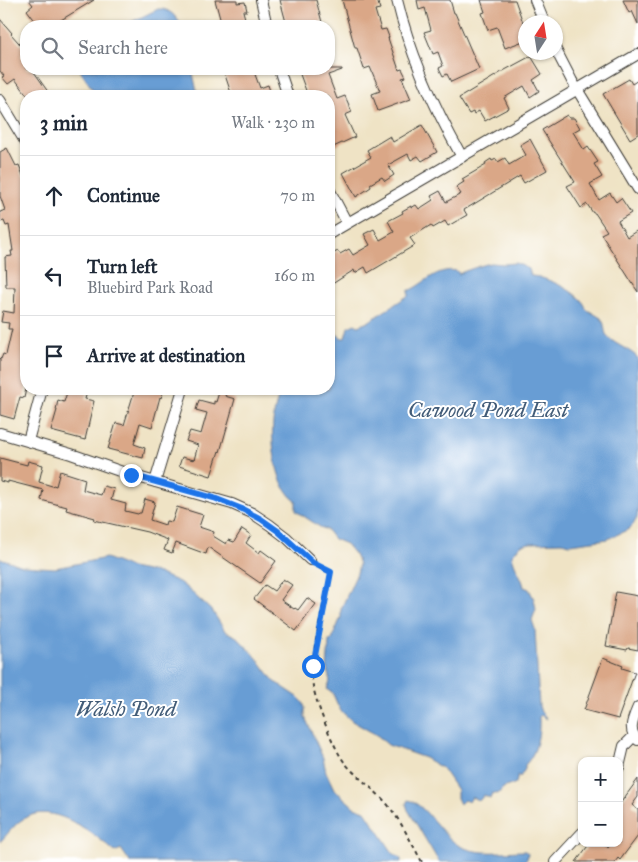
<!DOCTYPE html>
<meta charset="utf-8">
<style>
:root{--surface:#fff;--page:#f2f2f3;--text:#1f2937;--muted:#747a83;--line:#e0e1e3}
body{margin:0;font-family:"IM FELL Great Primer",serif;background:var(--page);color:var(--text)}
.controls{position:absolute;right:15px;bottom:15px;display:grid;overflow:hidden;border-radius:10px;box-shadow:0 1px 4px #0004}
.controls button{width:45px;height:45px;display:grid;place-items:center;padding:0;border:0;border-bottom:1px solid var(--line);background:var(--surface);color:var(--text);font:25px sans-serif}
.compass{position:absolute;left:518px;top:15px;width:45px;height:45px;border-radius:50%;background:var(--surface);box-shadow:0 1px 4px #0004;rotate:12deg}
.stop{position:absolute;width:15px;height:15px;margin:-11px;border:4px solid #1a73e8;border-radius:50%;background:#fff}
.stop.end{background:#1a73e8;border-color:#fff;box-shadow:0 1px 5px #0008}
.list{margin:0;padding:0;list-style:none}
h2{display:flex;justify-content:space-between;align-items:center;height:65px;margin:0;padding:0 20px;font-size:21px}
h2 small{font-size:16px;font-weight:400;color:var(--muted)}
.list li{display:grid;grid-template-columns:32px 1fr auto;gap:15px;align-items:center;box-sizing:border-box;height:80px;padding:0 20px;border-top:1px solid var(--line)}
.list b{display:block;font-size:19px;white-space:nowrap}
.list p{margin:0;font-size:16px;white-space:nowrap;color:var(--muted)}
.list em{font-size:16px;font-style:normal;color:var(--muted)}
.icon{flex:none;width:28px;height:28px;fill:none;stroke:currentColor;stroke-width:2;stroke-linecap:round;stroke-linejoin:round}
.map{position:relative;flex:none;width:638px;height:862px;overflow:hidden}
.search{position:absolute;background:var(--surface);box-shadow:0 1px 4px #0004;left:20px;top:20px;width:315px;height:55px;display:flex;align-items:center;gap:12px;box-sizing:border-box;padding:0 18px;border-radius:20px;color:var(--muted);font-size:19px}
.panel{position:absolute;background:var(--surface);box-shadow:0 1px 4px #0004;left:20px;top:90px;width:315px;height:305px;border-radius:20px}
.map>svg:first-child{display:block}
.water{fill:#679dd4;stroke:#425c78}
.building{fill:#daa787}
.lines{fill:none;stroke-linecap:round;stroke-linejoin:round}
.minor-casing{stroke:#3c3a35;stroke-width:12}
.path{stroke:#3c3a35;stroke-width:2;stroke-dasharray:4 4;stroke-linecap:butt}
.minor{stroke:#fff;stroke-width:10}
.route{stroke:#1a73e8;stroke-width:6}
.labels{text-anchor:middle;stroke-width:4;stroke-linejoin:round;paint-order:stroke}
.water-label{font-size:21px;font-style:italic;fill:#425c78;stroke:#fff}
</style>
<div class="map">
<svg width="638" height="862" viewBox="0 0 638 862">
<rect width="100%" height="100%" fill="#fff"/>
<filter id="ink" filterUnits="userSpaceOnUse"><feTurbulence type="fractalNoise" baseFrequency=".02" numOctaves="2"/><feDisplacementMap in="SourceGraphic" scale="10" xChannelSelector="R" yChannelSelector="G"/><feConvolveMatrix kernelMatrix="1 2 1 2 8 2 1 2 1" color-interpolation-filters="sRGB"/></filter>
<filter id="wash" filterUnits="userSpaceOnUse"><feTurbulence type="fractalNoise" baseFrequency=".0096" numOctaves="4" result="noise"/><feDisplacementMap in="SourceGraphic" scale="20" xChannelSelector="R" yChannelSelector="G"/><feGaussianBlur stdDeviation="1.12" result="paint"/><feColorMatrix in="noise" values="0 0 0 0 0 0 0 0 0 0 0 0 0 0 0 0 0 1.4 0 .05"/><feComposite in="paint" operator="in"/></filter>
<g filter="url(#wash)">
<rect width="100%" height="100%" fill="#efe3c5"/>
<!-- water -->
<path class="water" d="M158 9C170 8 176 17 182 26H123Z
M79 69H192L198 96H97Z
M491 263 504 264 516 263 529 269 531 276C545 276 584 294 586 309L601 318C606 324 603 332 608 337 617 346 630 349 638 358V507L637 518 633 525 629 529 608 539 570 544 562 542 530 543 521 545 512 555C514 567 522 576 524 587L529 589 534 599 536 609 532 620 535 629 539 706 541 712 545 716 546 719 541 715 539 717C540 734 537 753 525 765V769L520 777 518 775 516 783 503 788 498 794 492 793 490 798 484 795 479 801 472 797 469 802 464 800 460 804 457 798V790L442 768 425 758 388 745 378 736 352 721 340 710 332 692 327 689 330 681 327 669 329 641 332 639 341 617V609L357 573 359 564 355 555 346 544 334 539 327 530 320 527 296 511V501C276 488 271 444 273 422 274 411 277 401 280 391L284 389H329V334L335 333 342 338H345L348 327 355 324 358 326 368 322 409 295 408 291C425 284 436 267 457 271L459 274C461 272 485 264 491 263Z
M0 558 23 566 55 568 106 558 131 568 158 573 179 582 188 589 213 612 225 631 237 637 257 658 274 681 298 697 303 702 305 708V717L323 758 326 772 334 789 354 807 365 811 393 853 401 859V862H130L121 849 115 852C95 834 56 804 29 816 16 821 9 833 0 842Z
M408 800C425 803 442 837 460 846 479 856 504 851 525 851L528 853 527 859 523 862H439L408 810 406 804Z"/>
<g id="blocks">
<!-- building -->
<path class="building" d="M29 0H94L51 26H39L27 10 33 5Z
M215 0H237V3L245 2 247 11H243L247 26H222Z
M280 0H316L323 26H287Z
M342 0H377L380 9 375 10 381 30 386 29 389 37 388 38 399 70 402 69 406 77 402 78 411 99 378 111 372 94 380 91 370 67 364 69 357 48H355Z
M417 0H450L454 13H455L479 69 451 82 447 74 443 76 439 68 443 66 438 52 433 54 424 32 431 30 425 8 419 10Z
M481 0H515L526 31V40L505 48 497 27 488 30 482 13 485 12Z
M623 0H638V24L632 11 629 13Z
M0 19 12 33 11 34 26 51 21 55 26 62V69H32L51 96H28L15 79 8 84 2 77 4 76 0 71Z
M531 56 542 74 533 80 539 91 530 97 524 86 504 98 509 108 485 121 479 111 474 114 473 112 469 114 459 98 505 70Z
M223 69H253L260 88 268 85 271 94 264 96H232Z
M298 69H342V70L328 75 337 99 345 96 352 112 345 115 355 137 329 149V96H308Z
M629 79 632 84 638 80V134L630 139 603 94Z
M567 115 569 118H574L580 128 573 132 584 150 588 147 598 162 594 164 602 177 590 184 599 200 610 193 616 202 621 198 631 213 618 221 627 237 638 230V292L601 234 607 231 595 213H593L587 204 581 208 567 186 575 182 542 130Z
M422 125 437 152 422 161 418 156 411 160 408 154 388 165 394 175 385 181 382 177 370 184 371 187 356 197 343 173 371 157 367 150 390 136 393 142Z
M530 139 547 170 524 183 520 176 464 210 467 215 448 226 445 221 433 228 431 225 410 238 415 245 368 273 365 267 355 273 354 270 329 286V257L332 254 338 251 340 254 349 249 353 255 370 245 364 234 374 229 380 240 394 232 388 221 403 213 402 211 411 206V208L416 205 419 209 433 200 431 196 440 191 446 202 461 194 456 187 464 182 462 179 486 165 485 163 491 159 492 161 496 159 498 162 505 158 509 165 526 155 520 145Z
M7 148 16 166 19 165 26 183V389L24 398 20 397 14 419 0 415V358L1 359 3 354 6 355 12 329H8L9 323 1 322 3 311 14 313 15 287H6L5 257 12 256 11 251H13L9 225 6 226 4 221 0 222V212L5 210 0 196V152Z
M68 389H88L85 399 94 401 85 440 51 431 57 410H56L58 400 64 402Z
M135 389H164L161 398 160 397 152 427 140 423 134 444 145 448 143 458 108 449 116 423 124 425Z
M220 389H228L225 396 235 399 220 452 219 451 211 476 179 466 182 457 194 460 198 445 186 441 190 431 201 434 207 413 196 410 199 400 214 404V401L216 402Z
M0 458 27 465 28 461 43 465 39 482 52 486 53 485 56 486 60 471 85 479 83 490 101 495 104 486 114 489 111 500 126 504 125 511 138 514 139 513H141L145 499 155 502 150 520 165 525 166 521 172 522 177 507 203 515 199 527 214 532 213 536 226 544 228 540 234 542 242 529 251 535 246 543 259 553 261 550 276 561 260 583 208 547 206 554 176 543 172 553 164 550 168 540 147 532 94 520 95 518 66 510 67 507 41 500 43 490 8 481V483L0 481Z
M283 579 292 585 281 600 294 609 295 608 298 610 307 598 316 604 296 631 254 599 265 585 274 591Z
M616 592 638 596V650L628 648 627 650 606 646Z
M603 658 623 666 622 668 635 672 618 719 584 710Z
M638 779V797L632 805 638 810V836L620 860 618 858 615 862H576L590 843H603L608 847 611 843H619V805Z"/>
</g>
</g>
<g filter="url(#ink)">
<use href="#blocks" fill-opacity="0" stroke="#3c3a35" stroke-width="1"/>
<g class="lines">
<defs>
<path id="minor" d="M261 0 267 26
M397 0C410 55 434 107 462 157
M535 0 544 22
M556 50 572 81 638 189
M279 69 288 96
M0 100 26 143
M329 189 347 223
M329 234 638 54
M0 433 71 454 131 475 232 504 252 513 270 525 287 538 310 560
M28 441 42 389
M155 482 183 389
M638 707C633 719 627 730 638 740
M619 767 624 746 634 736
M555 862 582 833"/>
</defs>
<!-- minor casing -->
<use href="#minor" class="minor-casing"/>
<!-- path -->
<path class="path" d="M318 566 331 573C325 604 312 647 312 678 312 695 334 750 345 763 359 780 378 791 391 809 403 825 412 844 422 862"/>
<!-- minor -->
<use href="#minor" class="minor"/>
</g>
</g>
<g class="lines" filter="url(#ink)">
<!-- route -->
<path class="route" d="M131 475 214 498 242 509 261 519 278 531 313 563 331 572 313 666"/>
</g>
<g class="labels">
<!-- water labels -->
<g class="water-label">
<text x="488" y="417">Cawood Pond East</text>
<text x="126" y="716">Walsh Pond</text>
</g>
</g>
</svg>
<div class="controls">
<button>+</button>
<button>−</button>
</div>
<svg class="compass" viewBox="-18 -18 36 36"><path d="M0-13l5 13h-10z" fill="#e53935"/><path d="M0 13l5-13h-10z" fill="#747a83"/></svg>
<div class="stop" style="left:313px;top:666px"></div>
<div class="stop end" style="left:131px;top:475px"></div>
<div class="search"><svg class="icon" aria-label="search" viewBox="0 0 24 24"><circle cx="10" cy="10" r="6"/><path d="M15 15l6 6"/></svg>Search here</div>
<section class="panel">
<h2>3 min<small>Walk · 230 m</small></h2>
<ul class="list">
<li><svg class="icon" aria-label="ahead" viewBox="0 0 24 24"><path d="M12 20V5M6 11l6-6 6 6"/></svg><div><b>Continue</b></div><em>70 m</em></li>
<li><svg class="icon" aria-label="left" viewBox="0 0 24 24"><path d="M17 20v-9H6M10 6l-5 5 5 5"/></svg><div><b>Turn left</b><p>Bluebird Park Road</p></div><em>160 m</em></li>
<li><svg class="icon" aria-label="arrive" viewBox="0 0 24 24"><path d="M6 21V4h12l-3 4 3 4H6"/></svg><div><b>Arrive at destination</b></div></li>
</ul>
</section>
</div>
